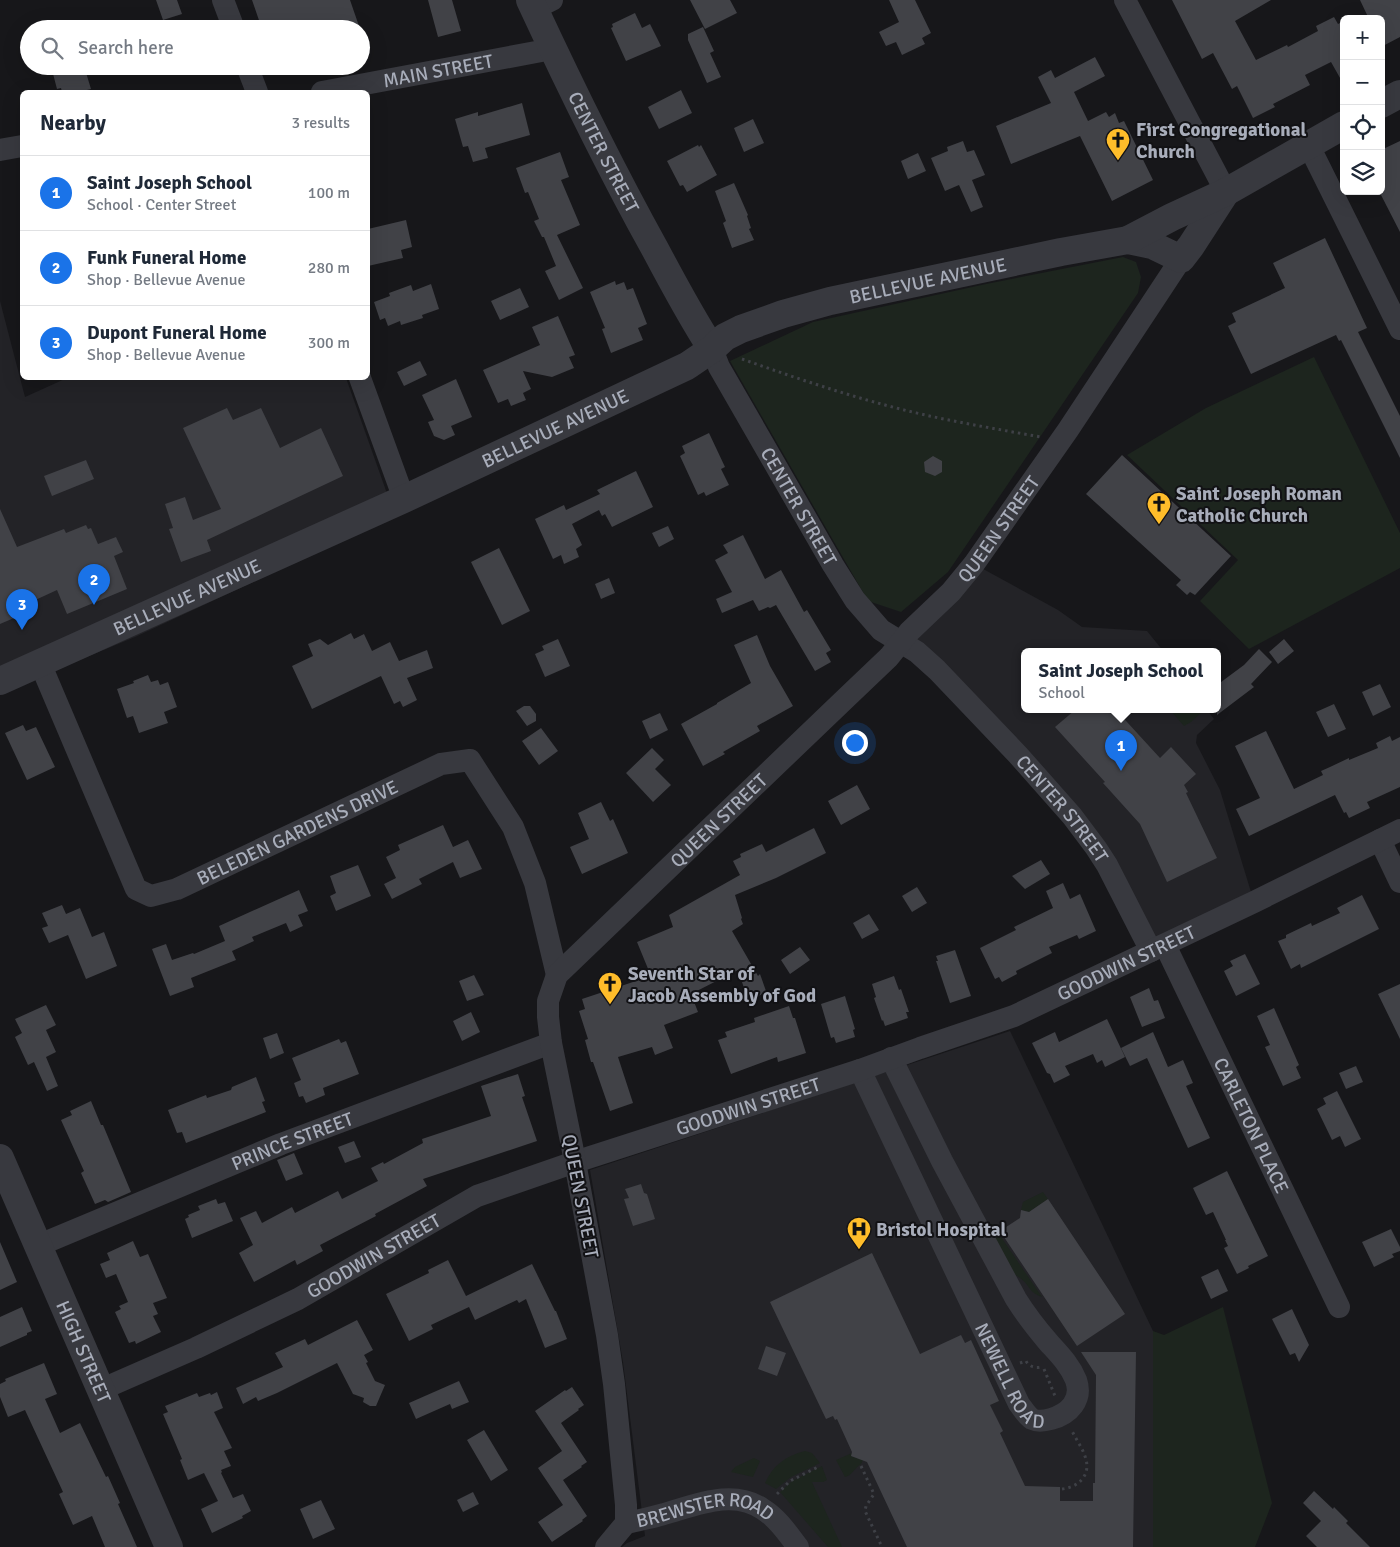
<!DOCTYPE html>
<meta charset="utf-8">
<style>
:root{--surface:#fff;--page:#f6f6f7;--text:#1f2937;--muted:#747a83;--line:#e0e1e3;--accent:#1a73e8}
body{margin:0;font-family:Signika,sans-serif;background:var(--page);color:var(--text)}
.controls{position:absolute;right:15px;top:15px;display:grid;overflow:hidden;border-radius:8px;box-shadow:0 5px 20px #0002}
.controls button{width:45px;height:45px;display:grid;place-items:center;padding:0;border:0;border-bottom:1px solid var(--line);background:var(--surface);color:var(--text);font:25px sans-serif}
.you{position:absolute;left:854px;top:742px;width:18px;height:18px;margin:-12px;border:4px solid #fff;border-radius:50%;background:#1a73e8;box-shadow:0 0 0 8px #1a73e833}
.badge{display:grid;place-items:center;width:32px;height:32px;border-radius:50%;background:var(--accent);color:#fff;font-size:16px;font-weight:700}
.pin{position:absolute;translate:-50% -41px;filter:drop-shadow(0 1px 2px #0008)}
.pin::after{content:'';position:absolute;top:26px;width:18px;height:15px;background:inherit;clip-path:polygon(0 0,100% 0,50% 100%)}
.popup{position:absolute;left:1021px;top:648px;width:200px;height:65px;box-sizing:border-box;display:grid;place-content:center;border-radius:8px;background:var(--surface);filter:drop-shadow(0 1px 4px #0005);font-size:16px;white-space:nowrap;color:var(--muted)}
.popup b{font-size:19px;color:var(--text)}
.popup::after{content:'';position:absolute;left:50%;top:100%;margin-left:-10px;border:10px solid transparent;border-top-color:var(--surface)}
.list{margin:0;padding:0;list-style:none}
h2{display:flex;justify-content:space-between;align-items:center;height:65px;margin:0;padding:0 20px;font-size:21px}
h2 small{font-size:16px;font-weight:400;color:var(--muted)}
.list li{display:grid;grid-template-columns:32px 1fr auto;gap:15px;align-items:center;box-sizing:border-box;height:75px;padding:0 20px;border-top:1px solid var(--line)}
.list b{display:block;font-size:19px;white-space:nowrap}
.list p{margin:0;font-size:16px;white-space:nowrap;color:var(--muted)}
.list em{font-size:16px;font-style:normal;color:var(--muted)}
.icon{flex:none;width:28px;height:28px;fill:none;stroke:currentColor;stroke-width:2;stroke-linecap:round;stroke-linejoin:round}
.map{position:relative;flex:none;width:1400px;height:1547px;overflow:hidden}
.search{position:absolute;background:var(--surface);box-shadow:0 5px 20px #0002;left:20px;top:20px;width:350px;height:55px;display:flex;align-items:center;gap:12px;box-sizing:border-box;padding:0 18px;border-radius:28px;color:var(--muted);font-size:19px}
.panel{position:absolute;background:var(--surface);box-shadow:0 5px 20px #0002;left:20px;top:90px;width:350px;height:290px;border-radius:8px}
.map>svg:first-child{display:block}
.built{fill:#232327}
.green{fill:#1d251e}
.building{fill:#414247}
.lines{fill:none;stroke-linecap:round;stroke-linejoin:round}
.path{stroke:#3e4046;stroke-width:3;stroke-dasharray:2.5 4;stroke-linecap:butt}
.minor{stroke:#38393f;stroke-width:22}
.tertiary{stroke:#38393f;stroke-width:28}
.labels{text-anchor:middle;stroke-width:4;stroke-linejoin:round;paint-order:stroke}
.street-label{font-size:19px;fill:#a8adba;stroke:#121215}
.poi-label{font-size:19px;font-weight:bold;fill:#a8adba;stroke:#121215;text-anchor:start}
</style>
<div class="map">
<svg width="1400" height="1547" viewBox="0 0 1400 1547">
<rect width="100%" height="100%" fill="#17171a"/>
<!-- built -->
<path class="built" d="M0 301 25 397 67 378H346L395 516 135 637 0 693Z
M974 564 1058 610 1082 627 1147 631 1164 652H1025V710H1207L1214 719 1197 735 1196 743 1220 790 1254 902 1151 951 1107 865 909 632Z
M1010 1031 1153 1331V1547H622L627 1543 645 1536 623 1362 590 1170Z"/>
<!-- green -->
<path class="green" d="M1123 257 1136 262 1141 277 1138 293 948 572 901 612 868 601 730 361 813 322 986 284Z
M1314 357 1400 533V568L1249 649 1200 601 1238 560 1127 455 1206 408Z
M1170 710H1204L1191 722 1184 726Z
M1043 1192 1048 1199 1029 1212 1021 1210 1023 1202Z
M988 1224C994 1223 997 1226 1000 1231L999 1234 1042 1297C1028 1292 1031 1286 1020 1278 1011 1271 998 1266 987 1260Z
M1223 1307 1272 1503 1255 1547H1153V1331L1164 1335Z
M805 1451 812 1453 820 1463 791 1477 776 1489 765 1483C773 1465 786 1456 805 1451Z
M852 1453 851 1456 863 1460 861 1464C855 1467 852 1476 845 1477L836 1460Z
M754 1458 760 1461 753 1477 731 1472 735 1467Z
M822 1466 827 1480 823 1482H812L842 1547H828L780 1492 792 1481Z"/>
<!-- building -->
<path class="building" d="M156 0H177L182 14 163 20Z
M252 0H350L360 29H262Z
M428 0H452L461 31 438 37Z
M690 0H730L737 13 705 29Z
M889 0H915L931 33 922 38 925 44 902 55 896 42 886 46 879 32 899 22Z
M1172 0H1271L1235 21 1256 60 1287 45 1288 47 1318 31 1316 26 1334 17 1338 24 1344 21V85L1331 62 1305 75 1310 85 1273 104 1275 107 1253 118 1237 86 1232 89 1213 53 1202 59Z
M1360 0H1400V37L1381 47V19H1369Z
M635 13 642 28 650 24 661 46 626 61 611 28 613 27 612 24Z
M703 27 714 51 710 53 721 77 707 83 688 40V34Z
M1095 57 1105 76 1074 92 1088 121 1106 112 1109 117 1115 113 1119 123 1124 121 1153 180 1112 201 1080 136 1011 164 996 126 1051 103 1038 77 1051 70 1055 78Z
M51 66H84L91 89 79 92H62L61 88 57 89Z
M681 90 692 113 659 129 648 107Z
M522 103 530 135 485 148 488 158 473 162 468 146 463 147 455 119 478 112V116Z
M753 119 764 143 744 152 734 128Z
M963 141 967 152 974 150 985 175 972 180 983 207 971 212 959 185 945 191 931 158 948 151 947 147Z
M1400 141V232L1381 195V150Z
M698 145 699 147 701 145 717 175 687 192 683 185 680 186 667 161Z
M560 152 569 177 561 180 580 225 557 235 583 288 559 300 545 271 556 266 544 237H542L534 221 539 219 528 192 525 193 516 168Z
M918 153 926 171 908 179 901 161Z
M734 183 748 215 747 216 751 228 749 229 754 240 732 248 723 223 726 221 715 191Z
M406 220 412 247 401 250 403 258 368 266V229Z
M1325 238 1367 328 1358 332 1400 416V458L1341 340 1339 341 1336 335 1251 374 1228 326 1236 322 1232 313 1285 288 1273 263Z
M615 281 616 285 624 282 627 290 633 288 647 324 638 328 643 340 611 353 602 329 605 328 590 292Z
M431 284 439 309 422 315 423 318 401 325 400 321 388 326 385 318 380 320 374 302 390 296 389 293 411 285 413 291Z
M520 288 529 307 500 320 491 301Z
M558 316 575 355 569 357 574 368 552 377 523 371 531 389 523 393 526 400 511 406 508 399 498 403 483 370 540 345 532 327Z
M420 361 427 375 404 386 397 372Z
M456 379 472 417 451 426 455 435 444 440 434 436 428 422 434 420 422 395Z
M227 408 233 420 261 408 280 448 321 428 343 476 207 540 211 551 181 562 169 529 173 528 165 504 185 497 193 520 221 509 183 428Z
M709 433 725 467 721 469 729 485 706 496 704 492 698 495 680 456 685 453 682 446Z
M1122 455 1231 556 1195 595 1190 592 1187 595 1176 585 1181 580 1086 494Z
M933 456 942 461V472L935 476 925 472 924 462Z
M86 460 94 479 52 496 44 476Z
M636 471 653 507 612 527 605 514 602 516 599 510 572 524 582 545 576 549 579 557 564 564 561 555 553 559 535 519 564 505 566 510 600 494 597 490Z
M0 509 17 547 64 529 66 533 86 525 88 529 91 528 98 544 116 537 123 552 114 556 127 589 67 614 57 590 31 602 32 605 26 608 28 612 0 624Z
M668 526 674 539 659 547 652 533Z
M743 535 765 579 781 570 804 612 807 610 831 650 826 653 831 662 815 671 776 605 770 608 768 607 759 611 753 600 722 613 716 599 732 592 715 560 728 553 723 545Z
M499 548 530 611 502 625 471 562Z
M609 578 615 593 601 599 595 584Z
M351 633 354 639 364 634 372 651 390 642 399 661 427 650 433 668 407 678 417 700 403 707 400 701 394 704 381 676 312 709 292 666 313 656 308 644 320 639 328 645Z
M757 635 770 666 793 706 757 726 760 731 723 752 725 754 703 766 681 724 717 704V703L751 683 734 645Z
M558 639 570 666 545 677 535 654 544 650 542 646Z
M1284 639 1294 651 1278 664 1269 652Z
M1259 649 1272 662 1251 684 1254 687 1217 715V685L1244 665Z
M148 675 151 682 158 680 160 685 168 682 177 707 164 712 168 723 139 733 133 716 127 718 117 689 134 683 133 681Z
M1380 684 1391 707 1373 716 1362 692Z
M1334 704 1346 729 1328 737 1316 712Z
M524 706H530L536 714V721L527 726 516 711Z
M1075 710H1116L1160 758 1171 747 1196 774 1184 785 1188 792 1186 793 1217 858 1167 882 1140 824 1103 783 1105 782 1055 727Z
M660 713 668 730 650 739 642 721Z
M23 725 26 731 36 727 55 767 27 780 5 733Z
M541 728 558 751 539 765 522 741Z
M1266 731 1294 789 1323 775 1321 771 1330 767 1349 758V760L1378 748 1376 743 1390 736 1392 741 1400 737V787L1367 802 1370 808 1349 818 1346 812 1344 813 1335 795 1249 836 1236 809 1260 798 1235 746Z
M652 748 664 760 655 769 671 785 653 802 626 773Z
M857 785 870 809 841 825 828 801Z
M601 802 610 821 613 819 628 853 582 874 570 847 589 839 578 813Z
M443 825 453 847 468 840 482 869 460 878 453 862 419 879 422 884 392 899 384 884 396 878 386 857 400 850 398 845Z
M814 828 826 853 776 878 735 895 742 918 741 919 743 924 732 931 758 976 760 974 766 991 749 1003 738 970 691 994 698 1012 664 1025 673 1048 655 1055 652 1047 618 1057 633 1103 610 1111 593 1062H591L585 1040 588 1039 579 1011 585 1009 582 999 651 976 637 942 673 927 669 915 740 875 733 861 741 857 740 854 762 844 766 852Z
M1041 860 1050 874 1025 889 1012 876Z
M358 865 371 896 336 911 330 896 336 893 330 876Z
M1063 883 1070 899 1080 894 1096 931 1079 939 1077 935 1049 947 1052 953 1016 971 1017 974 1002 982 999 977 995 979 980 948 1016 930 1014 927 1053 908 1046 891Z
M917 887 927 903 912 912 902 896Z
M299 890 308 911 298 915 303 926 290 932 286 923 252 937 254 941 232 951 236 960 191 978 194 987 170 996 152 949 166 944 172 960 193 953 194 954 225 941 219 926Z
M1362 895 1379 929 1301 968 1300 964 1291 969 1278 941 1286 938V935L1311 923 1312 926 1340 913 1337 908Z
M62 905 66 914 80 908 92 937 104 932 117 966 86 979 68 935 49 943 42 928 48 926 42 913Z
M869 914 879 930 862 939 853 923Z
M800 947 810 960 790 974 781 960Z
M955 950 971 996 950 1003 936 961H938L936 956Z
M1245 954 1260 984 1236 996 1224 971 1233 966 1230 961Z
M474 975 484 995 467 1001 459 981Z
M894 976 899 990 901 989 909 1012H906L908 1018 885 1026 883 1020 882 1021 874 998 876 997 872 984Z
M1400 984V1039L1378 994Z
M1149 988 1154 1001 1158 1000 1165 1018 1142 1027 1130 997Z
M845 996 855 1029 853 1030 855 1037 836 1043 834 1037 831 1038 821 1004Z
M46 1005 56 1025 46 1030 56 1052 46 1057 58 1086 47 1091 34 1062 28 1065 15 1037 22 1033 15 1019Z
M789 1006 793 1018H795L806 1053 778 1062 777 1057 731 1074 718 1040 727 1037 725 1032 755 1022 754 1018Z
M1274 1008 1299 1065 1296 1067 1301 1078 1283 1086 1265 1047 1270 1045 1257 1016Z
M471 1012 480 1032 462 1041 453 1021Z
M1107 1019 1125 1057 1105 1067 1102 1060 1097 1063 1093 1054 1065 1066 1070 1075 1054 1083 1050 1074 1047 1073 1032 1043 1055 1032 1059 1042Z
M1153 1032 1168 1067 1183 1060 1193 1083 1186 1086 1210 1138 1188 1148 1147 1058 1130 1066 1121 1048Z
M277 1033 284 1053 270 1059 263 1038Z
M339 1039 341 1043 346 1041 359 1074 323 1088 325 1095 306 1103 303 1096 299 1097 294 1083 301 1080 292 1058Z
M1356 1066 1363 1082 1346 1089 1339 1073Z
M518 1074 525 1096 522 1097 537 1141 423 1179 427 1186 375 1214 376 1216 320 1245 323 1251 297 1265 295 1260 254 1282 239 1253 253 1245 240 1218 256 1211 262 1223 292 1207 295 1213 338 1191 342 1199 378 1181 371 1168 383 1162 384 1164 423 1143 422 1139 491 1116 481 1086Z
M256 1077 265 1101 262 1102 266 1112 186 1143 182 1132 177 1133 168 1110 206 1095 207 1098 231 1090 232 1087Z
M1337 1091 1361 1139 1345 1147 1340 1136 1332 1140 1317 1109 1326 1104 1323 1098Z
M91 1101 101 1125H103L131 1192 108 1202 105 1200 95 1204 81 1173 84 1171 61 1120 72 1115 70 1111Z
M354 1141 361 1157 345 1163 338 1147Z
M294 1153 303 1174 286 1181 277 1160Z
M1227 1171 1268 1256 1248 1266 1249 1268 1237 1274 1224 1248 1228 1246 1225 1240H1226L1213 1212 1206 1215 1193 1188Z
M641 1184 644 1193 647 1194 655 1219 633 1226 624 1199 629 1198 625 1189Z
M216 1199 218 1204 225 1202 233 1221 192 1238 185 1219 189 1217 188 1215 200 1210 198 1206Z
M1048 1199 1125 1314 1077 1346 1000 1231 1020 1218 1021 1210 1029 1212Z
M1391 1229 1400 1247V1251L1392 1254 1394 1257 1374 1267 1362 1242Z
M133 1241 140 1257 148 1254 167 1298 153 1303 158 1314 153 1316 161 1332 136 1344 135 1341 129 1343 115 1312 121 1309 119 1306 128 1302 116 1274 106 1278 100 1264 110 1260 107 1253Z
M0 1242 17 1282 0 1290Z
M872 1253 920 1354 961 1335 965 1343 971 1340 999 1401 990 1405 1003 1431 1000 1433 1025 1486 1060 1487V1501H1093V1483H1095L1096 1375 1081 1352H1136L1133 1547H907L867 1462 851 1456 852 1452 837 1419 835 1420 833 1416 826 1419 770 1302Z
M448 1260 466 1296 532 1264 555 1311H556L567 1339 545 1348 526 1299 519 1303 517 1300 475 1320 469 1307 431 1325 433 1329 409 1341 386 1294 429 1273 428 1270Z
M1218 1269 1228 1291 1211 1299 1201 1277Z
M22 1307 32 1331 27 1333V1335L0 1347V1317Z
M1292 1309 1309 1345 1299 1362 1295 1353 1290 1355 1272 1319Z
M357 1320 373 1350 364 1355 368 1362 366 1363 375 1381 385 1385 376 1406H370L363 1402 364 1398 353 1394 337 1363 277 1393 258 1401 256 1397 243 1404 236 1388 283 1367 275 1353 305 1339 308 1345Z
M766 1346 786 1353 777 1376 758 1369Z
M44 1363 57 1394 45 1399 60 1433 80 1423 106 1477 108 1476 120 1503 118 1504 137 1547H105L92 1516 73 1525 59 1494 63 1492 25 1410 8 1417 0 1397V1384L6 1381 5 1379Z
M459 1381 469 1402 452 1409 450 1404 416 1419 409 1403Z
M572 1387 584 1405 578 1409 579 1410 561 1423 587 1462 581 1466 582 1467 563 1480 587 1516 582 1520 583 1521 552 1542 538 1522 563 1505 538 1468 562 1451 535 1411 565 1390 566 1391Z
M217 1392 223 1408 214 1412 232 1448 224 1451 231 1466 221 1470 222 1472 221 1473 233 1498 243 1494 251 1511 242 1516 243 1518 212 1533 201 1509 218 1501 204 1473 188 1480 180 1460 182 1459 163 1414 168 1412 165 1406 197 1393 199 1397 210 1393 211 1395Z
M484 1430 508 1470 491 1481 467 1440Z
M1314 1491 1333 1509 1334 1507 1348 1521 1346 1523 1370 1547H1317L1306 1536 1321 1521 1303 1503Z
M473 1492 479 1504 463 1512 457 1500Z
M321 1500 335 1529 313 1539 300 1509Z"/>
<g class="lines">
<!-- path -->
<path class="path" d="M742 359C807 382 872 404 939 418 973 425 1007 431 1041 437
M1020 1363 1026 1361C1029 1367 1037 1369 1043 1366
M1044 1369 1055 1396
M861 1466 874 1494 866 1506 865 1511 882 1547
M1062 1489C1070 1488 1078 1485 1083 1478 1094 1463 1079 1445 1072 1431
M777 1494 790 1481 820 1466"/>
<!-- minor -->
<g class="minor">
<path d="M223 0 234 29"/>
<path d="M1125 0 1226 192"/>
<path d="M534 9 552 0"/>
<path d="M247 66 257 92"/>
<path id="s1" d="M322 92 552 49"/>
<path d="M1308 144 1400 329"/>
<path d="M0 150 22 146"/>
<path id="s2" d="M712 349 719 367 833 565 855 600 881 630 917 652 937 670 1018 755 1072 816 1096 848 1107 865 1151 951"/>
<path d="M360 378 404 499"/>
<path id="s3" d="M40 663 136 889 151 896 177 889 441 764 470 760 513 827 535 883 557 975"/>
<path d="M1380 840 1400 882"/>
<path id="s4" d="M1165 945 1339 1307"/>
<path id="s5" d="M860 1070 1019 1404C1023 1409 1027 1416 1032 1419 1038 1422 1044 1421 1051 1419 1069 1414 1083 1400 1076 1380 1070 1365 1059 1354 1049 1343 1037 1329 1026 1315 1016 1299L942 1161 891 1058"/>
<path id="s6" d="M37 1246 281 1144 551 1043"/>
<path id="s7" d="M100 1390 196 1348 298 1299 477 1196 575 1162 860 1070 920 1048 1014 1016 1254 902 1400 830"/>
<path id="s8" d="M626 1523C639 1520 651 1518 664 1514 696 1505 734 1488 764 1510 778 1519 788 1534 798 1547"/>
<path id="s9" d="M606 1547 626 1523V1505L614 1384 607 1335 572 1146 551 1043 548 1017V1001L557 975 846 698 889 657 909 632 951 592 974 564 1068 430 1181 259"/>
</g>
<!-- tertiary -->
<g class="tertiary">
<path id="s10" d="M530 0C569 84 610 168 655 249 673 283 691 317 712 349"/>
<path d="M1381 104 1400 94"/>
<path d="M1128 240 1152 245 1181 259 1191 246 1226 192"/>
<path id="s11" d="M0 681 404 499 687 366 712 349 725 337 741 329 783 314 830 301 1061 252 1128 240 1172 217 1226 192 1344 125"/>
<path id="s12" d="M0 1158 169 1547"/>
</g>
</g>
<!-- icons -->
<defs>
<symbol id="church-pin" viewBox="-11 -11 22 30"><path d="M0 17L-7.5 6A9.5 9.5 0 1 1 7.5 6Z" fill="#ffbd2a" stroke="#121215"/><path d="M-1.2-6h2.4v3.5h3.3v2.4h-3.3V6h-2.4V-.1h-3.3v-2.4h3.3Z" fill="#111"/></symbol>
<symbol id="hospital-pin" viewBox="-11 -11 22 30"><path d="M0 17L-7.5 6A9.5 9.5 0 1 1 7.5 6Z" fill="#ffbd2a" stroke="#121215"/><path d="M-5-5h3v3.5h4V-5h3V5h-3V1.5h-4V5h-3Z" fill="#111"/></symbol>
</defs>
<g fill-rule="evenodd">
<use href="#church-pin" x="1104" y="126" width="28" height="38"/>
<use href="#church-pin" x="1145" y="490" width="28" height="38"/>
<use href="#church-pin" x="596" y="970" width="28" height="38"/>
<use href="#hospital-pin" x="845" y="1215" width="28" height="38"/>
</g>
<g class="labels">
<!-- street labels -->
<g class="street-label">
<text dy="7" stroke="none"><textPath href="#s1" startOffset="118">MAIN STREET</textPath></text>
<text dy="7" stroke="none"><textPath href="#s10" startOffset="169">CENTER STREET</textPath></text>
<text dy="7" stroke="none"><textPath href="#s11" startOffset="1015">BELLEVUE AVENUE</textPath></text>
<text dy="7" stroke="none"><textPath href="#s11" startOffset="610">BELLEVUE AVENUE</textPath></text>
<text dy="7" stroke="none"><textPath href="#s2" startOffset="180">CENTER STREET</textPath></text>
<text dy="7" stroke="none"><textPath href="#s9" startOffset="1216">QUEEN STREET</textPath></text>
<text dy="7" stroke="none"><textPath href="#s11" startOffset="205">BELLEVUE AVENUE</textPath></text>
<text dy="7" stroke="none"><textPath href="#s2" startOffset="585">CENTER STREET</textPath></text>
<text dy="7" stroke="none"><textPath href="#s9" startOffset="811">QUEEN STREET</textPath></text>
<text dy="7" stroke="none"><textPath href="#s3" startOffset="422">BELEDEN GARDENS DRIVE</textPath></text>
<text dy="7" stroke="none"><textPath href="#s7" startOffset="1115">GOODWIN STREET</textPath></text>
<text dy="7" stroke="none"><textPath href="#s7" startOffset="710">GOODWIN STREET</textPath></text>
<text dy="7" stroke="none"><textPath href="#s4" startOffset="200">CARLETON PLACE</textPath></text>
<text dy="7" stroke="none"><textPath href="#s6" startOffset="276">PRINCE STREET</textPath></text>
<text transform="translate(581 1196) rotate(79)" y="7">QUEEN STREET</text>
<text dy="7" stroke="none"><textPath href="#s7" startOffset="305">GOODWIN STREET</textPath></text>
<text dy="7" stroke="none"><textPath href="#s12" startOffset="211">HIGH STREET</textPath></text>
<text dy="7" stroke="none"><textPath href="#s5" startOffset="342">NEWELL ROAD</textPath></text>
<text dy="7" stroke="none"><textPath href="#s8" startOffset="82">BREWSTER ROAD</textPath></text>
</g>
<!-- poi labels -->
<g class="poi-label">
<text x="1136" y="136">First Congregational<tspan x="1136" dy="22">Church</tspan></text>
<text x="1176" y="500">Saint Joseph Roman<tspan x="1176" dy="22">Catholic Church</tspan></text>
<text x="628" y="980">Seventh Star of<tspan x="628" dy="22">Jacob Assembly of God</tspan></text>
<text x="876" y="1236">Bristol Hospital</text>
</g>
</g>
</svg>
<div class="controls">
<button>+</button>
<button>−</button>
<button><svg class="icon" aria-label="locate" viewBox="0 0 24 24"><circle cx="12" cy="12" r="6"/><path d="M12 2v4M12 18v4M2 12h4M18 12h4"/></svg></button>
<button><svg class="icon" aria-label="layers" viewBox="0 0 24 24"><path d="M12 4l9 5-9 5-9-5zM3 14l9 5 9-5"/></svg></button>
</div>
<div class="you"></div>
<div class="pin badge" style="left:1121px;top:771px">1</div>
<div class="popup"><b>Saint Joseph School</b>School</div>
<div class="pin badge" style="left:94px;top:605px">2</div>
<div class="pin badge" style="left:22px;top:630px">3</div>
<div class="search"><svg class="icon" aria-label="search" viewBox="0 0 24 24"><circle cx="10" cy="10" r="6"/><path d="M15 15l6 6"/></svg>Search here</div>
<section class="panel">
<h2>Nearby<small>3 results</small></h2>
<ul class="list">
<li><span class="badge">1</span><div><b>Saint Joseph School</b><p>School · Center Street</p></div><em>100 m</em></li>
<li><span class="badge">2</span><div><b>Funk Funeral Home</b><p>Shop · Bellevue Avenue</p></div><em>280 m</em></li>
<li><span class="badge">3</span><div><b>Dupont Funeral Home</b><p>Shop · Bellevue Avenue</p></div><em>300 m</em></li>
</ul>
</section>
</div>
